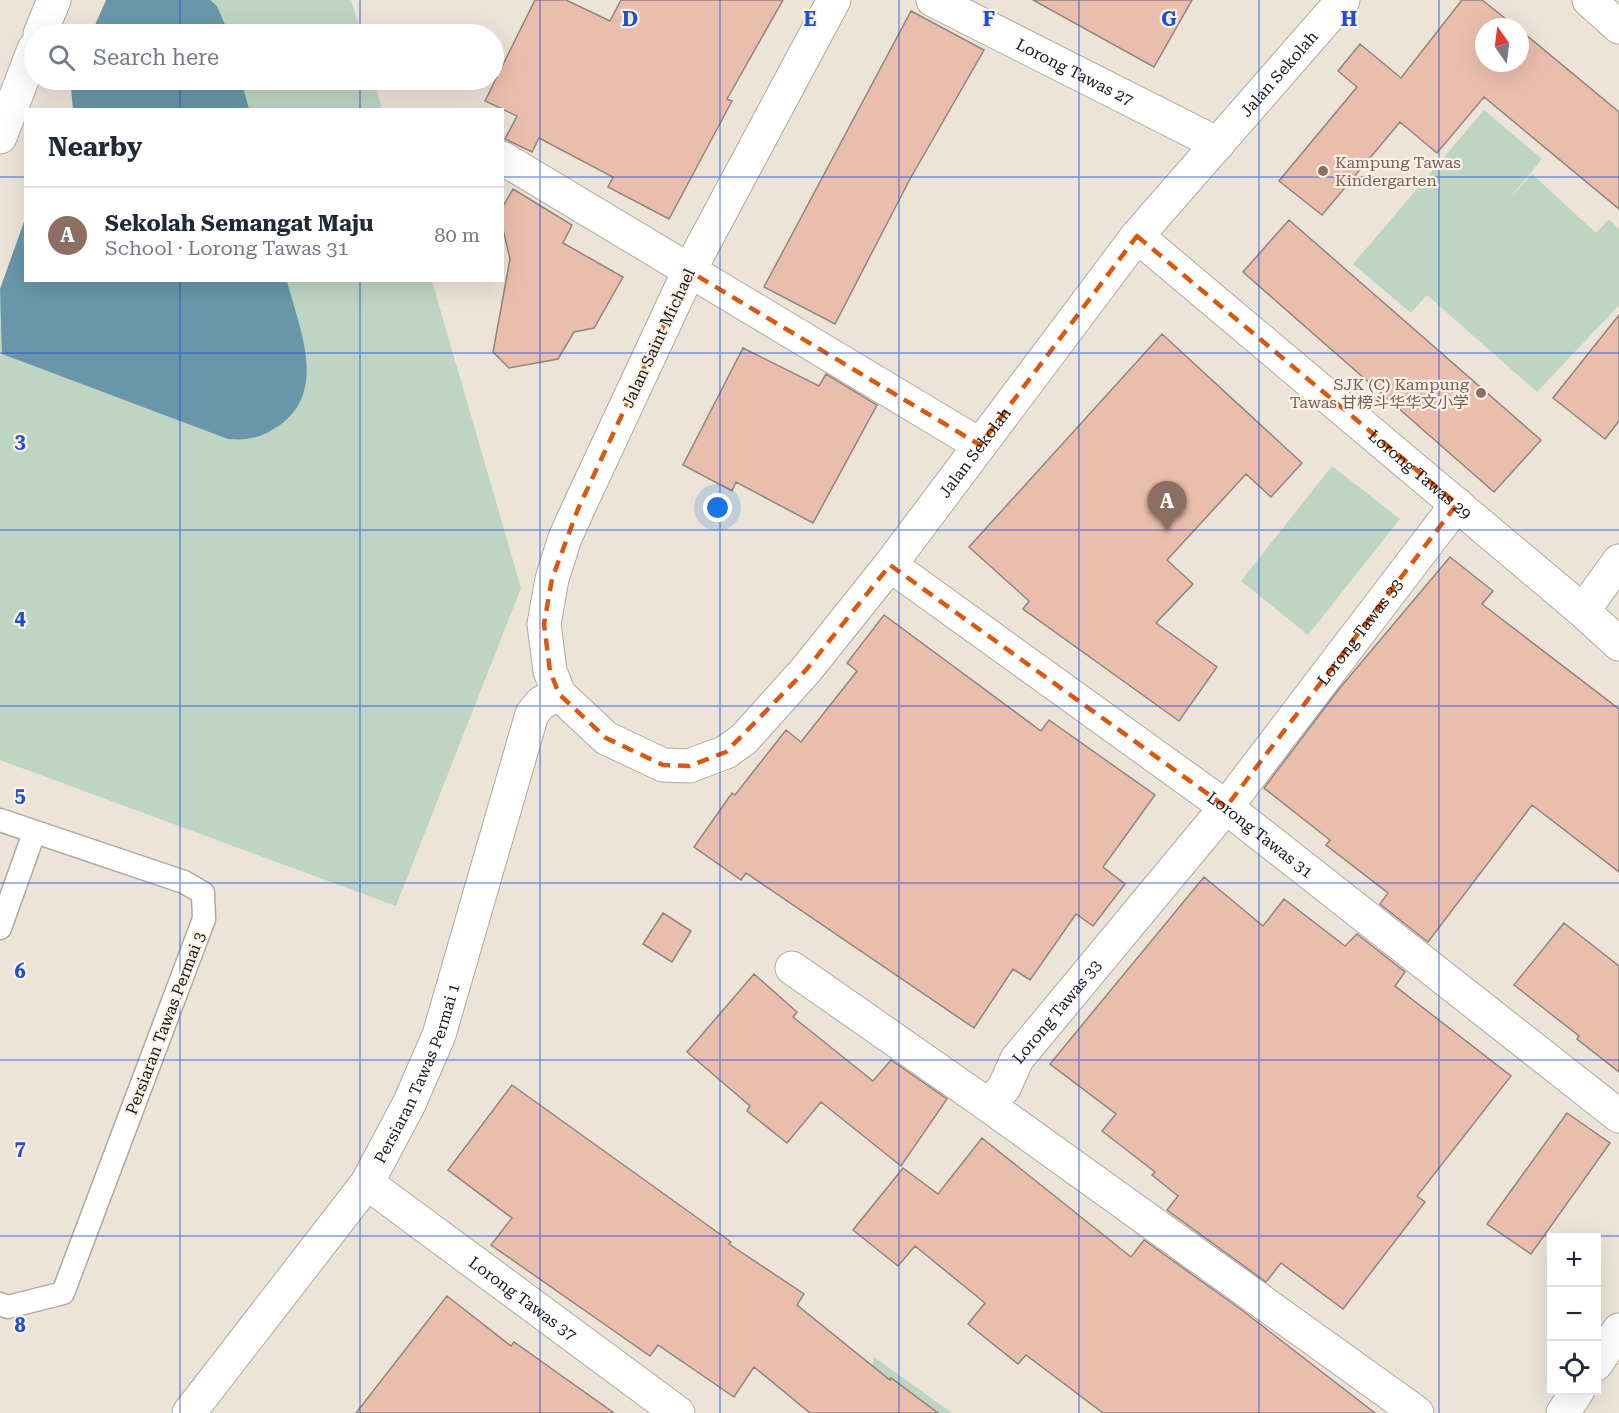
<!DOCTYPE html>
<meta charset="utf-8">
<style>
:root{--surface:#fff;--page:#f6f6f7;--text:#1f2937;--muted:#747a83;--line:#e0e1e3;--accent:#0f766e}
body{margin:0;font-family:"Roboto Serif","Noto Sans SC",serif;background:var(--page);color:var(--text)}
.controls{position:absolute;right:18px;bottom:18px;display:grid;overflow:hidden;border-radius:0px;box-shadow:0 6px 24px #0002}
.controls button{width:54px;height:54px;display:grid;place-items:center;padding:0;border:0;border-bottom:2px solid var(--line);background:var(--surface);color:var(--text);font:30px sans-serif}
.compass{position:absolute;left:1475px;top:18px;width:54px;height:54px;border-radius:50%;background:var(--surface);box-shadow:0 6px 24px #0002;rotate:346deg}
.you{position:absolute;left:718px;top:508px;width:21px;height:21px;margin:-15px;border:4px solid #fff;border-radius:50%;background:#1a73e8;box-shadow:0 0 0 9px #1a73e833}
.badge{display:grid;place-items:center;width:39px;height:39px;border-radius:50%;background:var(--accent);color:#fff;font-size:20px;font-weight:700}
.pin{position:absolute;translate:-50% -50px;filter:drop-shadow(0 2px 3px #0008)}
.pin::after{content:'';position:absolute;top:32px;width:21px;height:18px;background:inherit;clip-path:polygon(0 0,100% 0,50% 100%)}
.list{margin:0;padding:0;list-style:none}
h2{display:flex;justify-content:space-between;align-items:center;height:78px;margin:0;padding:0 24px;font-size:26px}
h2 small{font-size:20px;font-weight:400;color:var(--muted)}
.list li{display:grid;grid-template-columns:39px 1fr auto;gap:18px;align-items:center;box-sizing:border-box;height:96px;padding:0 24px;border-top:2px solid var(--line)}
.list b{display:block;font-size:22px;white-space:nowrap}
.list p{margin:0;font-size:20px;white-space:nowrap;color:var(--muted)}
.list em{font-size:20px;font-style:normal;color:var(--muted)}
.icon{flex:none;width:33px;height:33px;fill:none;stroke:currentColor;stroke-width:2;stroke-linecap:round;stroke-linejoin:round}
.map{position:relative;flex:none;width:1619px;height:1413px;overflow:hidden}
.search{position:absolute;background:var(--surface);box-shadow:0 6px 24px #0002;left:24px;top:24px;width:480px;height:66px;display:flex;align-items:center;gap:15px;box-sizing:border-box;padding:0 21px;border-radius:33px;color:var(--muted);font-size:22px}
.panel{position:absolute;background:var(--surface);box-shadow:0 6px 24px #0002;left:24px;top:108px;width:480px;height:174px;border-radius:0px}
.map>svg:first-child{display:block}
.green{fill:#bfd5c3}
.water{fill:#6997a9}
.building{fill:#eabead;stroke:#92847f;stroke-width:1.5}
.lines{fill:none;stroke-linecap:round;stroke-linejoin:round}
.lane-casing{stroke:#b1a89d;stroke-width:25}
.street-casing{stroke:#b1a89d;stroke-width:35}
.lane{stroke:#fff;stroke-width:22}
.street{stroke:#fff;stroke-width:33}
.marked{fill:none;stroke:#de560c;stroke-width:4.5;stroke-dasharray:12 8;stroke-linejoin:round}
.grid{fill:none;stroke:#1d4ed8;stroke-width:1.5;stroke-opacity:0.55}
.education-dot{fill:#8d6e63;stroke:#fbf1e6;stroke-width:2}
.labels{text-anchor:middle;stroke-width:4.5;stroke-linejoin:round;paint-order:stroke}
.street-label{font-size:16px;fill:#1c1814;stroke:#fbf1e6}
.education-label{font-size:16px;fill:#785e54;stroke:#fbf1e6;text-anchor:start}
.grid-label{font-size:20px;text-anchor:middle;font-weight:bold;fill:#1d4ed8;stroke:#fbf1e6;stroke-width:4.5;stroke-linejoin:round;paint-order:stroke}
</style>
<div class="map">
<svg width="1619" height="1413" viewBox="0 0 1619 1413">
<rect width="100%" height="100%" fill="#ede4d8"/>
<!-- green -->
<path class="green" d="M115 0H351L361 34H102Z
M84 80H374L382 109 73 110Z
M1484 110 1542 159 1508 200 1532 174 1596 233 1609 219 1619 229V305L1537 392 1427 295 1411 313 1353 264Z
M26 280 432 281 521 588 396 906 0 760V300Z
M1332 466 1400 519 1308 635 1241 581Z
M874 1357 952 1413H864Z"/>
<!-- water -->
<path class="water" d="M106 0H210L217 6 229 34H91Z
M74 80H241L249 109H73L71 89Z
M25 219 26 280 287 281C299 328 328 390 280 425 263 437 249 441 228 439L2 354 0 289Z"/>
<!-- building -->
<path class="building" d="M535 0H566L610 21 621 0H783L727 99 732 101 669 219 608 187 613 177 539 138 532 152 505 139 517 116 485 101Z
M1033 0H1192L1154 67Z
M1462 0H1482L1516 27H1484V63H1520V30L1619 112V209L1484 97 1437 153 1400 122 1322 215 1279 181 1357 87 1338 71 1360 44 1401 78Z
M911 11 984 50 910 179 835 324 764 287Z
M513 189 572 225 563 243 623 277 594 328 574 332 558 359 509 368 493 352 510 259 502 225V208Z
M1289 220 1541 440 1494 492 1243 272Z
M1619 315V421L1605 439 1553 398Z
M1162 334 1302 463 1271 497 1246 474 1167 560 1193 584 1156 623 1217 667 1179 721 1023 609 1029 601 969 547Z
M743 348 819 386 826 374 877 405 813 523 736 482 732 491 683 465Z
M1450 557 1493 591 1482 604 1619 709V872L1532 805 1428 942 1380 904 1388 893 1326 845 1330 840 1264 788 1339 689Z
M884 615 1041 731 1049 720 1155 795 1103 867 1125 884 1093 926 1076 914 1030 980 1013 969 974 1028 746 873 741 880 694 847 732 793 735 795 786 730 801 742 857 671 847 663Z
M1204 877 1263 926 1284 899 1345 946 1357 934 1405 972 1395 986 1511 1076 1417 1196 1425 1202 1343 1309 1281 1263 1266 1282 1167 1210 1178 1196 1152 1175 1155 1172 1102 1131 1116 1114 1050 1064Z
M663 913 691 931 672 962 643 944Z
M1564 923 1619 966V1072L1577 1039 1579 1036 1514 985Z
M754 974 797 1012 793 1017 873 1081 891 1060 947 1099 901 1166 821 1102 787 1143 747 1111 750 1106 687 1052Z
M512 1085 731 1242 729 1244 804 1294 797 1305 890 1380 891 1378 938 1413H810L754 1367 734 1397 658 1345 650 1356 491 1245 512 1218 448 1170Z
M1567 1113 1610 1143 1531 1254 1487 1224Z
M982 1138 1131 1257 1144 1240 1243 1311 1375 1413H1103L1026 1355 1018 1364 968 1324 985 1303 915 1246 898 1266 853 1230 903 1168 938 1194Z
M447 1296 511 1346 514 1342 614 1413H356Z"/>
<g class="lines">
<defs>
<path id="lane" d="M0 820 184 882 203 893 204 919 63 1293 8 1307 0 1304
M0 928 34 833"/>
<g id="street">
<path id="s1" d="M834 0 689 271 578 509 565 538 552 579 544 624 550 671 559 694 606 738 663 765 689 766 726 752 744 739 806 670 890 565 1137 236 1343 0"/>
<path id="s2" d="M933 0 1218 144"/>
<path d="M1589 0 1619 27"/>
<path d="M40 34 54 0"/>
<path d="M0 137 34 49"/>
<path d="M502 158 980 445"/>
<path id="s3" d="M1137 236 1583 611 1619 644"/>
<path id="s4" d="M890 565 1226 807 1619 1116"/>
<path d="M1583 611 1619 561"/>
<path d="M792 968 988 1105"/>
<path id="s5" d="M367 1183 678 1413"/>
<path d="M1596 1364 1619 1330"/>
<path id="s6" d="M189 1413 367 1183 409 1104 439 1035 532 714 541 703 559 694"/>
<path id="s7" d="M1417 1413 988 1105 1004 1088 1017 1059 1226 807 1457 504"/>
<path d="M1563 1413 1578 1390"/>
</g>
</defs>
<!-- lane casing -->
<use href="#lane" class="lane-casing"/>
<!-- street casing -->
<use href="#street" class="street-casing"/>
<!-- lane -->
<use href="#lane" class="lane"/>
<!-- street -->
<use href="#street" class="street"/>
</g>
<!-- marked area -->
<path class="marked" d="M1137 236 1457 504 1226 807 890 565 806 670 726 752 689 766 663 765 606 738 559 694 550 671 544 624 552 579 578 509 689 271 980 445Z"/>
<!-- grid -->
<path class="grid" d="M180 0V34M360 0V34M540 0V1413M720 0V1413M899 0V1413M1079 0V1413M1259 0V1413M1439 0V1413M180 80V110M360 80V110M0 177H26M502 177H1619M180 280V1413M360 280V1413M0 353H1619M0 530H1619M0 706H1619M0 883H1619M0 1060H1619M0 1236H1619"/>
<!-- markers -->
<g class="education-dot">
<circle cx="1323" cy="171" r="6"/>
<circle cx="1481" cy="393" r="6"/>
</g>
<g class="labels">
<!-- street labels -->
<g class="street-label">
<text dy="6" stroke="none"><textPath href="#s2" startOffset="159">Lorong Tawas 27</textPath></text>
<text dy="6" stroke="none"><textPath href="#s1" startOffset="1832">Jalan Sekolah</textPath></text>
<text transform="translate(658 338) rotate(-65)" y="6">Jalan Saint Michael</text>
<text dy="6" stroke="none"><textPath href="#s1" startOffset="1346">Jalan Sekolah</textPath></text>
<text dy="6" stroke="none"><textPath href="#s3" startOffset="370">Lorong Tawas 29</textPath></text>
<text dy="6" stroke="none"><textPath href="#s7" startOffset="1131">Lorong Tawas 33</textPath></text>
<text dy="6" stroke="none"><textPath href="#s4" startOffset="458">Lorong Tawas 31</textPath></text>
<text dy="6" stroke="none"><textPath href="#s7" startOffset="645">Lorong Tawas 33</textPath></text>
<text transform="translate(165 1023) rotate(-69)" y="6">Persiaran Tawas Permai 3</text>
<text dy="6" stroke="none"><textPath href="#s6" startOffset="412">Persiaran Tawas Permai 1</textPath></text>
<text dy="6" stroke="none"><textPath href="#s5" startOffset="194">Lorong Tawas 37</textPath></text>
</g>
<!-- education labels -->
<g class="education-label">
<text x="1335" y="168">Kampung Tawas<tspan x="1335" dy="18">Kindergarten</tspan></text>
<text x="1469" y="390" text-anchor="end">SJK (C) Kampung<tspan x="1469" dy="18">Tawas 甘榜斗华华文小学</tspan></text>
</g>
</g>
<g class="grid-label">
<text x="630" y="26">D</text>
<text x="810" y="26">E</text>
<text x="989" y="26">F</text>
<text x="1169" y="26">G</text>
<text x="1349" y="26">H</text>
<text x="20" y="448">3</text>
<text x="20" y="625">4</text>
<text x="20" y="802">5</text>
<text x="20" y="978">6</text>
<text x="20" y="1155">7</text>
<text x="20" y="1332">8</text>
</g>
</svg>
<div class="controls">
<button>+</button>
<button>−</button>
<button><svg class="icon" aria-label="locate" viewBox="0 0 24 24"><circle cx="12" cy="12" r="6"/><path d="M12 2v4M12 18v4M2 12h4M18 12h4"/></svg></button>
</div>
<svg class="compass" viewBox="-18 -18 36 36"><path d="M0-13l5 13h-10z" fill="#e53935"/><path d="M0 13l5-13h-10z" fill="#747a83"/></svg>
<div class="you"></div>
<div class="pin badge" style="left:1167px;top:531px;background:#8d6e63">A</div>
<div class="search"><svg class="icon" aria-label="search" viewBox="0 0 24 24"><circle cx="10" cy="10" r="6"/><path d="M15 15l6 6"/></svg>Search here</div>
<section class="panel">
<h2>Nearby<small></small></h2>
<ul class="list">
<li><span class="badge" style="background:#8d6e63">A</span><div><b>Sekolah Semangat Maju</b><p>School · Lorong Tawas 31</p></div><em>80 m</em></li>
</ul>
</section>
</div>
